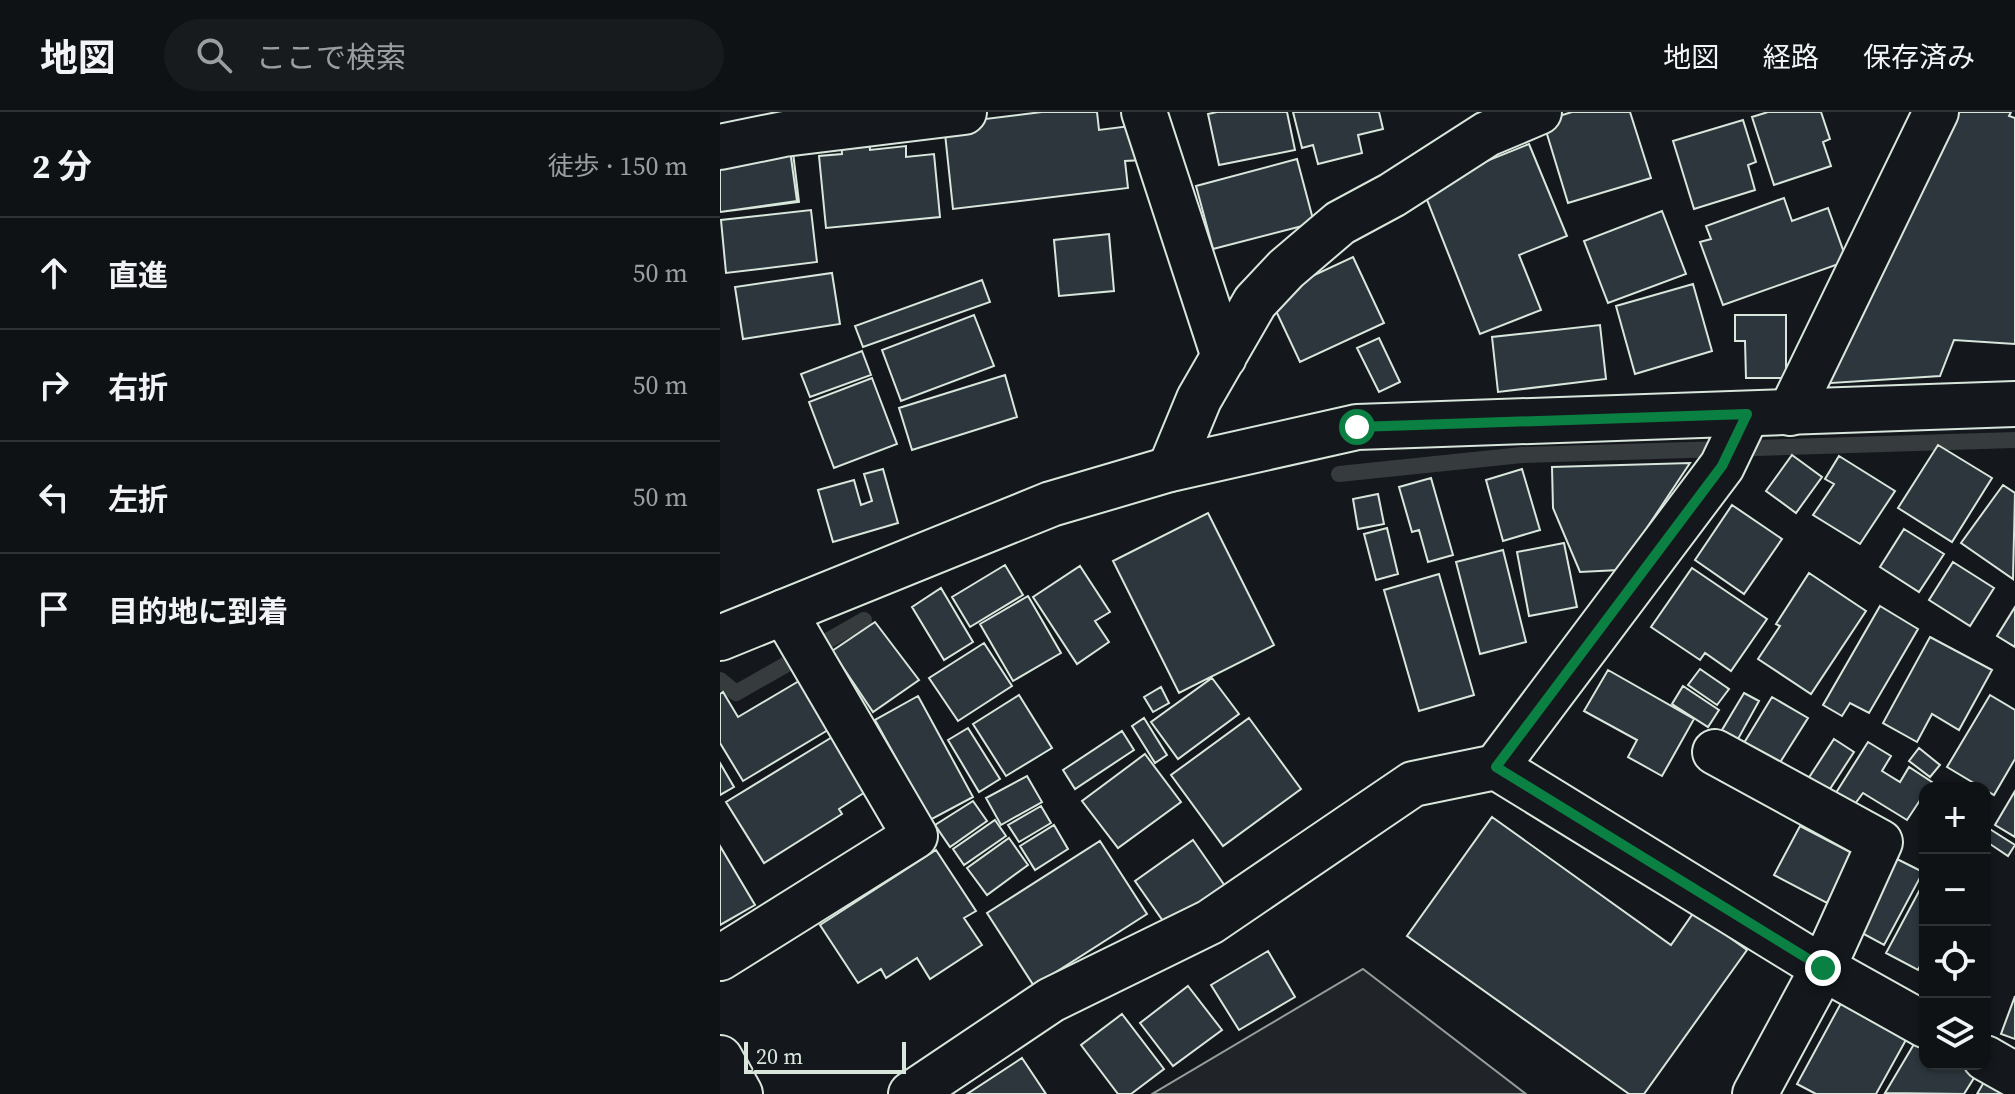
<!DOCTYPE html>
<html lang="ja">
<meta charset="utf-8">
<style>
:root{--surface:#0f1215;--page:#181b1e;--text:#f1f3f6;--muted:#9b9ea0;--line:#2f3234}
body{margin:0;font-family:"Source Serif 4","Noto Sans JP",serif;background:var(--page);color:var(--text)}
.controls{position:absolute;right:24px;bottom:24px;display:grid;overflow:hidden;border-radius:16px;box-shadow:0 2px 6px #0004}
.controls button{width:72px;height:72px;display:grid;place-items:center;padding:0;border:0;border-bottom:2px solid var(--line);background:var(--surface);color:var(--text);font:40px sans-serif}
.scale{position:absolute;left:24px;bottom:20px;width:162px;box-sizing:border-box;padding-left:8px;border:4px solid #d8e6dc;border-top:0;font-size:22px;line-height:28px;white-space:nowrap;color:#d8e6dc;-webkit-text-stroke:6px #14181c;paint-order:stroke}
.stop{position:absolute;width:24px;height:24px;margin:-18px;border:6px solid #0b8043;border-radius:50%;background:#fff}
.stop.end{background:#0b8043;border-color:#fff;box-shadow:0 2px 8px #0008}
.list{margin:0;padding:0;list-style:none}
h2{display:flex;justify-content:space-between;align-items:center;height:104px;margin:0;padding:0 32px;font-size:34px}
h2 small{font-size:26px;font-weight:400;color:var(--muted)}
.list li{display:grid;grid-template-columns:52px 1fr auto;gap:24px;align-items:center;box-sizing:border-box;height:112px;padding:0 32px;border-top:2px solid var(--line)}
.list b{display:block;font-size:30px;white-space:nowrap}
.list em{font-size:26px;font-style:normal;color:var(--muted)}
.icon{flex:none;width:44px;height:44px;fill:none;stroke:currentColor;stroke-width:2;stroke-linecap:round;stroke-linejoin:round}
.map{position:relative;flex:none;width:1295px;height:982px;overflow:hidden}
header{display:flex;align-items:center;gap:48px;box-sizing:border-box;height:112px;padding:0 40px;background:var(--surface);border-bottom:2px solid var(--line)}
header strong{font-size:38px}
nav{display:flex;gap:44px;margin-inline-start:auto;font-size:28px}
.search{width:560px;height:72px;background:var(--page);display:flex;align-items:center;gap:20px;box-sizing:border-box;padding:0 28px;border-radius:44px;color:var(--muted);font-size:30px}
main{display:flex}
aside{flex:1;background:var(--surface)}
.map>svg:first-child{display:block}
.green{fill:#202428;stroke:#939e99;stroke-width:2}
.lines{fill:none;stroke-linecap:round;stroke-linejoin:round}
.stream{stroke:#363b3e;stroke-width:16}
.building{fill:#2c363c;stroke:#d8e6dc;stroke-width:2}
.minor-casing{stroke:#d8e6dc;stroke-width:48}
.tertiary-casing{stroke:#d8e6dc;stroke-width:48}
.minor{stroke:#14181c;stroke-width:44}
.tertiary{stroke:#14181c;stroke-width:44}
.route{stroke:#0b8043;stroke-width:10}
</style>
<header>
<strong>地図</strong>
<div class="search"><svg class="icon" aria-label="search" viewBox="0 0 24 24"><circle cx="10" cy="10" r="6"/><path d="M15 15l6 6"/></svg>ここで検索</div>
<nav><a>地図</a><a>経路</a><a>保存済み</a></nav>
</header>
<main>
<aside>
<h2>2 分<small>徒歩 · 150 m</small></h2>
<ul class="list">
<li><svg class="icon" aria-label="ahead" viewBox="0 0 24 24"><path d="M12 20V5M6 11l6-6 6 6"/></svg><div><b>直進</b></div><em>50 m</em></li>
<li><svg class="icon" aria-label="right" viewBox="0 0 24 24"><path d="M7 20v-9h11M14 6l5 5-5 5"/></svg><div><b>右折</b></div><em>50 m</em></li>
<li><svg class="icon" aria-label="left" viewBox="0 0 24 24"><path d="M17 20v-9H6M10 6l-5 5 5 5"/></svg><div><b>左折</b></div><em>50 m</em></li>
<li><svg class="icon" aria-label="arrive" viewBox="0 0 24 24"><path d="M6 21V4h12l-3 4 3 4H6"/></svg><div><b>目的地に到着</b></div></li>
</ul>
</aside>
<div class="map">
<svg width="1295" height="982" viewBox="0 0 1295 982">
<rect width="100%" height="100%" fill="#14181c"/>
<!-- green -->
<path class="green" d="M643 857 806 982H432Z"/>
<g class="lines">
<!-- stream -->
<path class="stream" d="M619 362 802 343 1295 328
M0 568 16 581 144 508"/>
</g>
<!-- building -->
<path class="building" d="M322 0H377L379 18 418 13 423 48 405 49 408 76 233 97 224 12Z
M497 0H567L575 38 499 53 488 2Z
M573 0H659L663 17 638 23 642 41 598 52 593 33 582 36Z
M852 0H910L931 66 848 91 823 9Z
M1048 0H1101L1110 27 1103 30 1111 54 1054 73 1032 5Z
M1220 0H1291L1289 4 1295 6V232L1234 228 1220 264 1096 272Z
M1023 8 1036 50 1028 53 1035 78 974 97 953 29Z
M149 24 150 38 186 34V45L214 42 220 105 106 116 99 44 122 42 121 27Z
M69 31 77 89 0 100V41Z
M72 32 79 90 0 100V42Z
M809 32 847 124 799 143 821 198 760 222 702 75Z
M577 47 594 111 493 137 476 74Z
M1064 86 1072 109 1108 96 1127 149 1003 193 980 130 991 127 986 114Z
M91 98 97 150 6 161 1 108Z
M942 99 966 162 888 191 864 129Z
M389 122 394 179 339 184 334 128Z
M633 145 664 211 580 250 549 184Z
M112 161 120 212 23 227 15 175Z
M262 168 270 190 143 235 135 214Z
M973 172 992 239 915 262 896 194Z
M254 203 274 254 181 289 162 238Z
M1015 203H1066V266H1026L1025 229H1015Z
M880 213 886 267 778 280 772 225Z
M659 226 680 270 659 280 637 236Z
M142 239 151 263 90 285 81 262Z
M285 263 297 305 192 338 179 296Z
M152 266 177 332 114 356 89 290Z
M1218 333 1272 366 1232 430 1178 396Z
M1072 343 1102 365 1076 401 1046 379Z
M1119 344 1175 379 1140 432 1093 403 1114 372 1105 367Z
M970 351 899 458 860 460 833 396 832 355Z
M163 357 178 411 113 430 98 378 134 368 141 393 152 389 144 362Z
M802 357 820 418 783 429 766 368Z
M711 366 733 443 708 450 699 418 692 420 679 375Z
M1283 373 1295 381 1293 467 1241 431Z
M658 382 664 412 638 417 633 387Z
M1012 393 1062 427 1024 482 975 448Z
M488 401 554 533 459 581 393 449Z
M667 416 678 462 656 468 644 422Z
M1184 417 1224 442 1199 480 1160 455Z
M844 431 857 495 809 504 797 440Z
M783 438 806 530 760 542 736 450Z
M1233 450 1274 476 1250 514 1209 488Z
M285 453 303 483 250 515 232 485Z
M360 454 390 500 375 509 389 530 357 552 313 485Z
M972 456 1047 507 1011 559 985 541 980 548 931 515Z
M1089 461 1146 499 1091 582 1038 547 1060 514 1056 512Z
M719 462 754 583 699 599 664 478Z
M221 476 253 530 224 548 192 495Z
M308 484 341 541 293 569 260 512Z
M1160 494 1198 517 1149 601 1130 591 1122 604 1103 593Z
M1295 495V535L1277 524Z
M155 510 199 568 153 600 112 539Z
M1210 525 1272 558 1239 618 1212 602 1197 630 1163 611Z
M264 531 292 574 238 609 209 566Z
M980 557 1009 577 997 593 968 573Z
M888 558 974 607 942 664 908 645 917 628 864 599Z
M84 566 113 615 23 669 0 631V582L3 580 18 605Z
M492 566 519 602 458 647 431 610Z
M963 574 999 598 988 615 952 592Z
M441 575 449 591 433 600 424 585Z
M1024 581 1039 589 1018 627 1002 618Z
M299 583 332 636 286 664 253 612Z
M1270 583 1295 598V647L1274 683 1227 655Z
M198 584 253 685 210 708 155 608Z
M1052 585 1088 606 1059 652 1024 631Z
M424 606 447 643 435 651 412 614Z
M529 606 581 677 503 734 451 663Z
M248 616 280 667 259 680 228 628Z
M122 619 156 673 119 697 122 702 44 751 6 690Z
M402 619 414 638 355 677 343 658Z
M1114 627 1134 640 1108 680 1088 667Z
M1148 630 1171 644 1162 659 1180 670 1189 655 1212 670 1187 708 1143 681 1132 696 1114 684Z
M1199 636 1220 653 1210 665 1189 649Z
M425 642 461 690 398 736 362 689Z
M0 651 14 675 0 683Z
M307 664 322 690 281 713 266 686Z
M1295 679V725L1275 713Z
M253 689 267 709 230 735 215 713Z
M321 694 331 711 299 730 288 713Z
M772 705 951 833 974 800 1027 838 924 982H909L687 824Z
M275 708 286 724 244 753 233 737Z
M334 713 348 737 315 758 300 734Z
M1080 714 1134 742 1107 791 1054 763Z
M1265 714 1295 733 1288 744 1270 732 1265 739Z
M289 726 308 753 267 783 247 756Z
M473 728 505 774 450 819 415 769Z
M380 729 427 802 314 874 267 801Z
M0 734 35 793 0 813Z
M216 738 256 799 244 806 262 833 210 867 197 846 166 866 161 857 138 871 100 813Z
M1169 743 1203 760 1164 833 1131 815Z
M1205 768V844L1198 858 1166 841Z
M548 839 575 885 519 918 491 873Z
M468 874 502 918 453 954 420 911Z
M1126 882 1192 917 1156 982H1096L1077 972Z
M1295 884V927L1281 922Z
M402 902 444 957 411 982H398L361 933Z
M1200 922 1205 926V952H1249L1259 958 1244 982 1165 981Z
M302 946 326 982H247Z
M1264 970 1285 982H1257Z"/>
<g class="lines">
<defs>
<path id="minor" d="M424 0 504 245
M0 35 64 22 244 0
M1070 301 1216 0
M450 357 479 287 535 190 566 157 620 111 672 83 767 22 819 0
M995 640 1160 730 1103 856 1035 982
M776 655 1103 856 1205 913
M0 846 195 724 64 500
M0 946 20 982
M1265 946 1295 963
M191 982 331 888 490 810 693 672 776 655 1002 354 1027 302"/>
<path id="tertiary" d="M0 526 331 392 450 357 637 315 1295 292"/>
</defs>
<!-- minor casing -->
<use href="#minor" class="minor-casing"/>
<!-- tertiary casing -->
<use href="#tertiary" class="tertiary-casing"/>
<!-- minor -->
<use href="#minor" class="minor"/>
<!-- tertiary -->
<use href="#tertiary" class="tertiary"/>
</g>
<g class="lines">
<!-- route -->
<path class="route" d="M637 315 1027 302 1002 354 776 655 1103 856"/>
</g>
</svg>
<div class="controls">
<button>+</button>
<button>−</button>
<button><svg class="icon" aria-label="locate" viewBox="0 0 24 24"><circle cx="12" cy="12" r="6"/><path d="M12 2v4M12 18v4M2 12h4M18 12h4"/></svg></button>
<button><svg class="icon" aria-label="layers" viewBox="0 0 24 24"><path d="M12 4l9 5-9 5-9-5zM3 14l9 5 9-5"/></svg></button>
</div>
<div class="scale">20 m</div>
<div class="stop" style="left:637px;top:315px"></div>
<div class="stop end" style="left:1103px;top:856px"></div>
</div>
</main>
